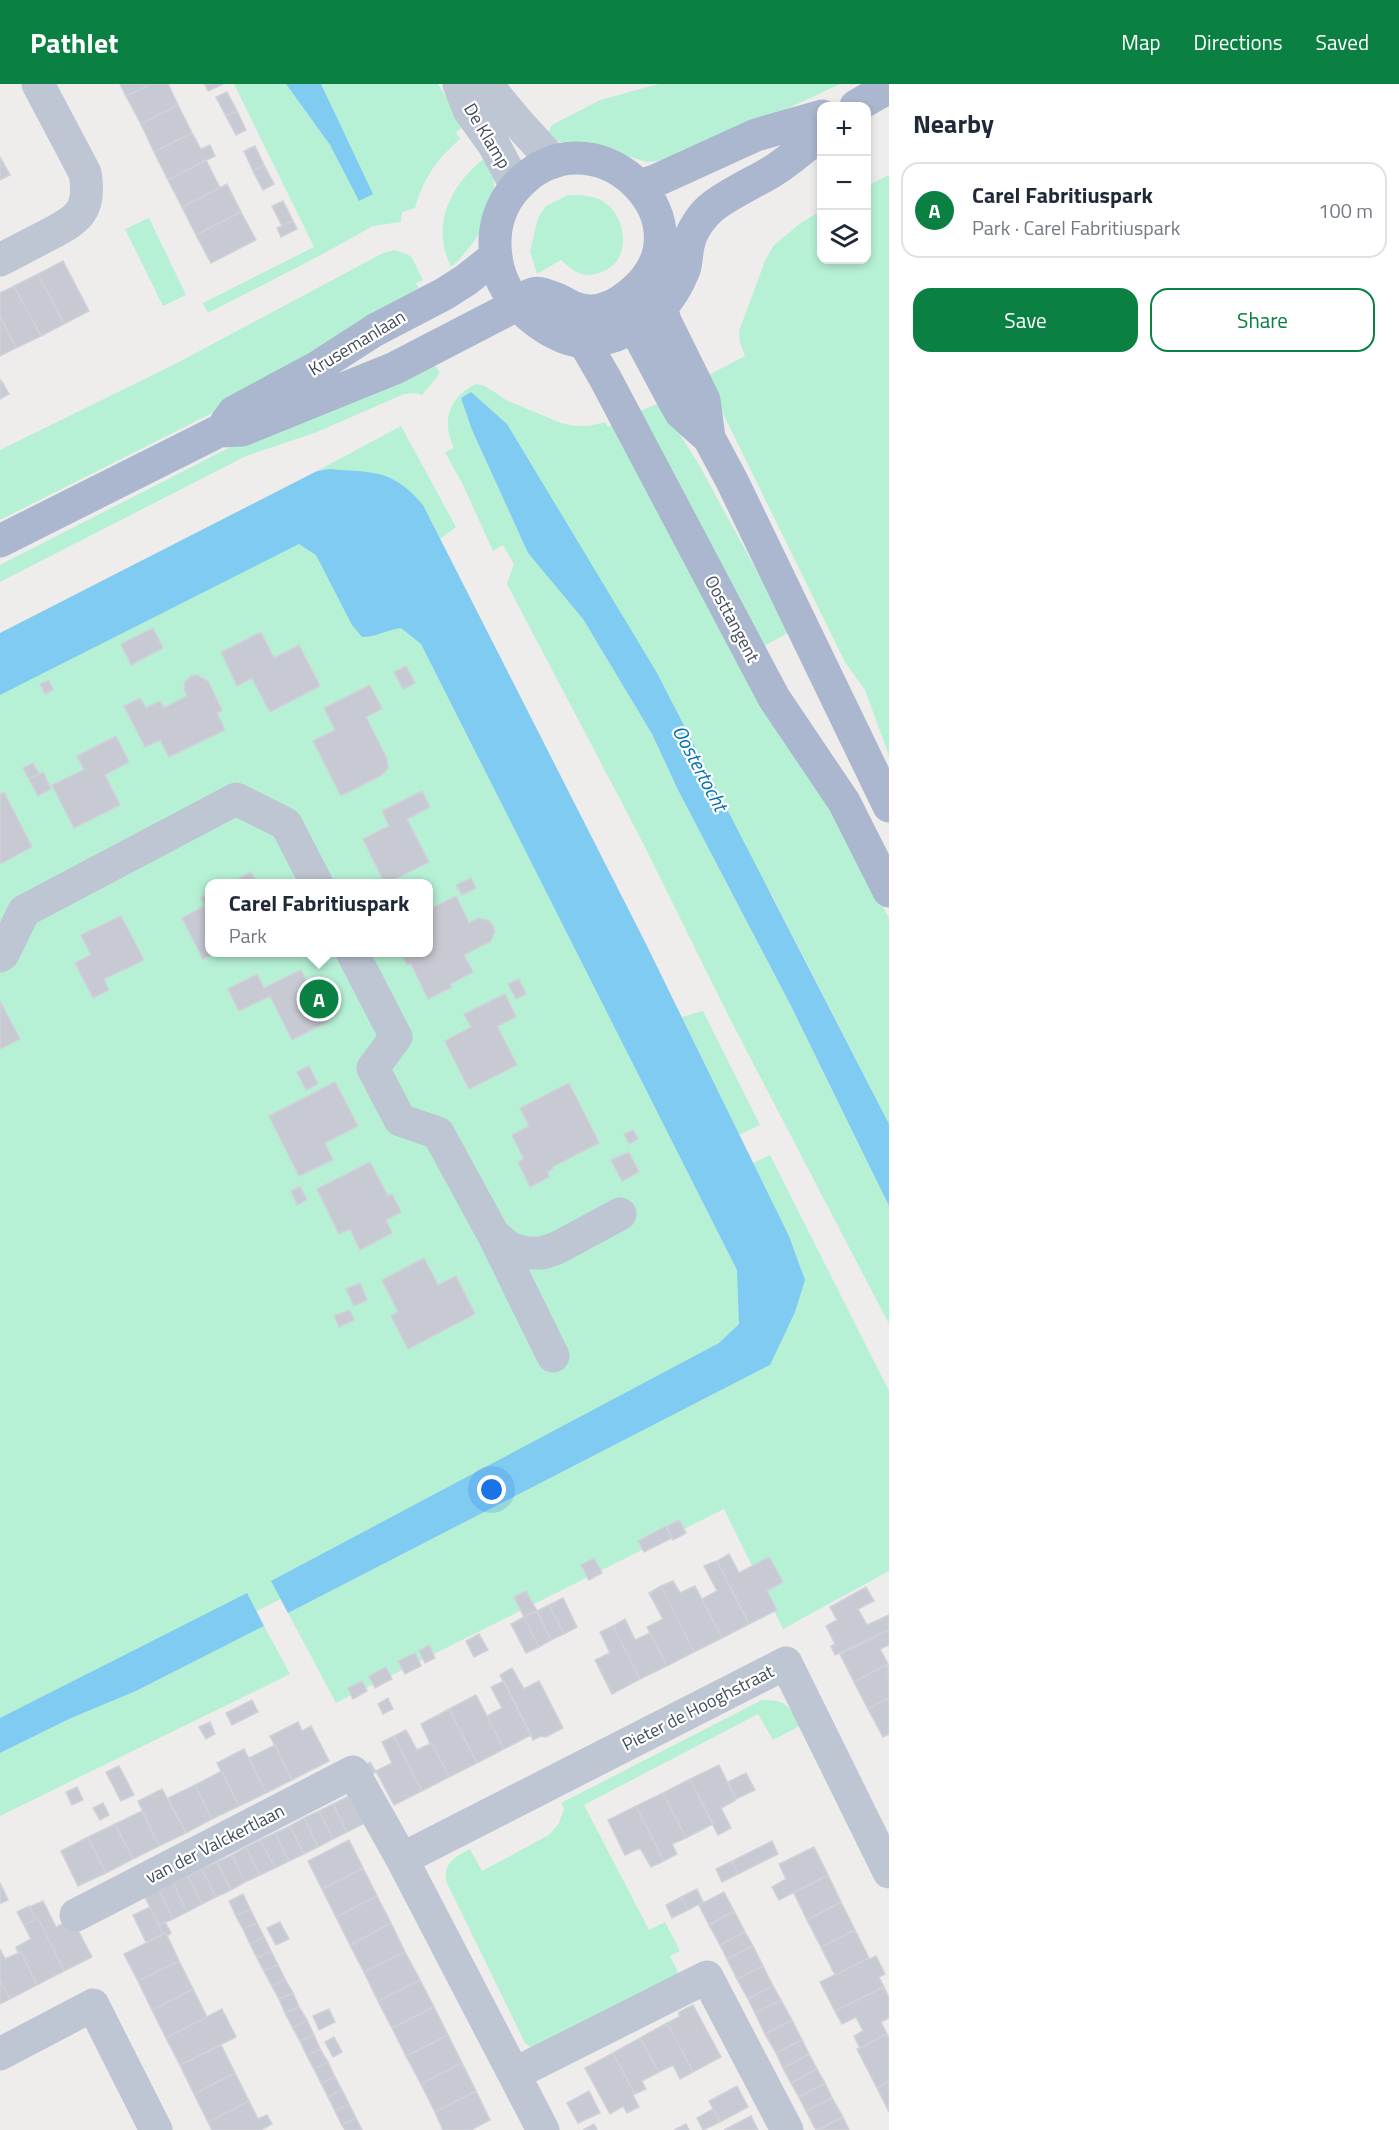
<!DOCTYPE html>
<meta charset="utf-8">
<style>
:root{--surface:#fff;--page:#f6f6f7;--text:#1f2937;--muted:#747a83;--line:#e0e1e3;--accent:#0b8043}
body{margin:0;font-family:"Titillium Web",sans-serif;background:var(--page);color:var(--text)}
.controls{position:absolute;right:18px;top:18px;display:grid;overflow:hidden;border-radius:12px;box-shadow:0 3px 9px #0003}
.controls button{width:54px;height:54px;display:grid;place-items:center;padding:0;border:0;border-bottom:2px solid var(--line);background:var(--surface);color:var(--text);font:30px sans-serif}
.you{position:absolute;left:492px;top:1406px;width:21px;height:21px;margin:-15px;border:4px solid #fff;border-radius:50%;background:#1a73e8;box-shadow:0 0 0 9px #1a73e833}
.badge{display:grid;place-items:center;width:39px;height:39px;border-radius:50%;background:var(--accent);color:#fff;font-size:20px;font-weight:700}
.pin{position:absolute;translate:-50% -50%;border:3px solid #fff;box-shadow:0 2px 6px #0006}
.popup{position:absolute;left:205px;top:795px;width:228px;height:78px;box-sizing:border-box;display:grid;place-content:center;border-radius:12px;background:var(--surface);filter:drop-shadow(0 2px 4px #0005);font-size:20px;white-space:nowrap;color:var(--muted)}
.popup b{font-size:22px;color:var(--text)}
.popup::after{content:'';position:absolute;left:50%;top:100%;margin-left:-12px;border:12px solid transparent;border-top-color:var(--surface)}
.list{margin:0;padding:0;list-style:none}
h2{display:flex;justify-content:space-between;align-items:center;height:78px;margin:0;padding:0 24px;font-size:26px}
h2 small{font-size:20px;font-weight:400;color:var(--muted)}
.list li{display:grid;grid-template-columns:39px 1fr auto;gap:18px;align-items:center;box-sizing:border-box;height:96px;margin:0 12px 12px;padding:0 12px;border:2px solid var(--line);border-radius:18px}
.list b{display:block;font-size:22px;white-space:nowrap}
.list p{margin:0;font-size:20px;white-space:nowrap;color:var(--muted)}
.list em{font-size:20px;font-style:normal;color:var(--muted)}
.actions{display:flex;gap:12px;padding:18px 24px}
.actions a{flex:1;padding:14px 0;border:2px solid var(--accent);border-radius:18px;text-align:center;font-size:21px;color:var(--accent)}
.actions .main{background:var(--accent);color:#fff}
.icon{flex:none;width:33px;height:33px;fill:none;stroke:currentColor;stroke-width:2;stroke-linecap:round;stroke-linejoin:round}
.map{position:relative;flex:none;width:889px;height:2046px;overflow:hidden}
header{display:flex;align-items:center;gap:36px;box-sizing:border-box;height:84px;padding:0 30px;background:var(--accent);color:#fff}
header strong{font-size:28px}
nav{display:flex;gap:33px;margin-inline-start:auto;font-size:21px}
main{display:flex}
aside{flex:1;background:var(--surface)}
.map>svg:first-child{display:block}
.green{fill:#b6f1d5;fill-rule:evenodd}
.water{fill:#80cbf1}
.building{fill:#c8cad3;stroke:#d0d1d9;stroke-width:1.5}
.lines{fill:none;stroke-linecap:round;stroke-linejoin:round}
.minor{stroke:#bec6d3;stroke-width:33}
.major{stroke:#aab7ce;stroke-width:33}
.labels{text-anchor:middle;stroke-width:4.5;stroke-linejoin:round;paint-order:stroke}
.street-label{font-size:18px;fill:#444d5b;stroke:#fff}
.water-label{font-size:20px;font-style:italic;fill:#0374ae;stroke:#fff}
</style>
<header>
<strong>Pathlet</strong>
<nav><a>Map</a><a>Directions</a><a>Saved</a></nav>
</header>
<main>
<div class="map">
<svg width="889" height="2046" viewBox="0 0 889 2046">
<rect width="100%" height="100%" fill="#efecec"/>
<!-- green -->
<path class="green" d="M234 0H286L330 61 359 117 335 31 321 0H438L464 42 456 48 460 55C435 77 424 94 415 124L402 128 401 138 373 142 319 172 208 229 203 219 314 163Z
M659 0H840L680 75 646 78 604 64 570 62 546 52 552 41 600 16Z
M487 72C490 81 494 90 494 100 495 130 473 164 451 183 430 140 451 100 487 72Z
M889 91V672L865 606 845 578 705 293 745 272 740 259 739 247 765 177 773 162 802 138 821 127 822 176H866L867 102Z
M568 111C581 111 597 111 608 121 629 140 630 180 599 189 592 191 587 192 581 190 573 187 567 181 561 176L537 190 530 167 538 134 546 122Z
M149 134 186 211 163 222 125 145Z
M395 166 411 172 423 196 416 199 422 210 234 318 0 436V366L179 278 383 169Z
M431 276 440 289 422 311 417 309 404 310 317 348 246 372 0 498V481L252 352Z
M476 300 485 302 508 317 561 339 575 342H589L605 338 608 343 617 338 821 706 889 834V1040L773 813 471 309 461 314 472 346 528 469 583 535 652 650 678 706 791 922 889 1122V1240L726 927 643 759 507 500 514 480 503 461 493 467 463 401 445 368 454 364C441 337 449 313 476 300Z
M660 319 698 379 790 548 758 565 635 329Z
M401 342 456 443 440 455 423 421 329 385 317 387Z
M342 398 805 1196 789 1152 753 1079 770 1071 889 1307V1487L783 1545 724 1425 336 1619 288 1529 770 1281V1278L0 1651V580ZM210 800H428V868H210Z
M703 927 760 1041 739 1051 682 933Z
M264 1542 290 1590 0 1732V1669L69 1635 136 1607Z
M762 1616C786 1616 789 1621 800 1642L773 1656 758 1630 584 1721 649 1846 665 1838 680 1867 670 1872 680 1892 534 1965 525 1959 446 1797C444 1778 455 1773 470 1765L482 1787 549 1751 559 1739 564 1725 561 1719Z"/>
<!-- water -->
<path class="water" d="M286 0H321L373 110 359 117 330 61Z
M471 308 507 340 657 589 889 1040V1122L791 922 678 706 652 650 583 535 528 469 472 346 461 314Z
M329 385C348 387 378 386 394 396 406 402 414 411 423 421L645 858 789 1152 805 1196 795 1228 770 1281 288 1529 271 1497 719 1259 739 1240 737 1186 421 560 401 544C386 546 376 553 362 553L352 541 316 471 299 460 0 611V549L317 387Z
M247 1509 264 1542 136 1607 69 1635 0 1669V1634Z"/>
<!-- building -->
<path class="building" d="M120 0H151L126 12Z
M151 0H168L178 21 141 40 126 12Z
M205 0H223L208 7Z
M227 8 237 27 226 32 216 13Z
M178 21 192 49 154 68 141 40Z
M237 27 246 46 236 51 226 32Z
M192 49 201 65 210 61 215 72 168 96 154 68Z
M255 62 264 81 253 87 244 67Z
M0 73 10 91 0 96Z
M206 76 220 104 182 123 168 96Z
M264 81 274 100 263 106 253 87Z
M227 100 241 128 196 151 182 123Z
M283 117 293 137 282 142 272 122Z
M241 128 256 156 211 179 196 151Z
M293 137 297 145 281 153 277 144Z
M63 177 89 227 64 240 38 190Z
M38 190 64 240 41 252 14 202Z
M14 202 41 252 16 264 0 232V209Z
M0 232 16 264 0 272Z
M1 296 9 310 0 315V297Z
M153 544 163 564 131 581 121 560Z
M261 548 274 574 299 561 320 602 270 628 252 594 237 602 221 568Z
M406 582 415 599 403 605 394 588Z
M197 591 208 597 222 626 217 629 225 646 169 673 160 656 145 663 124 622 140 614 146 624 160 617 164 624 187 612 184 605 185 598 191 592Z
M49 596 53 606 45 610 40 600Z
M370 601 382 625 366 633 387 675 388 684 382 691 341 712 313 657 335 646 324 624Z
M116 652 129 678 105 691 120 721 74 744 52 701 84 686 77 672Z
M33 679 39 690 29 695 23 684Z
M43 688 51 705 38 712 29 695Z
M422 707 430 723 407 735 429 778 385 800 363 755 389 742 382 727Z
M4 708 32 763 0 780V710Z
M251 788 257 800H228Z
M471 794 476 804 462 811 456 801Z
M210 809V868H216L203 875 182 834 205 822 201 814Z
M456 812 469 839 479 834 490 837 495 846 491 857 464 871 473 888 450 900 452 903 428 915 411 880 407 881 401 868H428V826Z
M121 832 144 876 104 895 109 906 93 914 75 879 91 871 81 851Z
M301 886 327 938 292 956 270 912 239 927 228 905 257 890 264 904Z
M519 895 526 910 516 915 508 900Z
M505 910 516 933 497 942 517 981 469 1005 445 957 471 943 464 930Z
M0 917 20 955 0 965Z
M309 982 318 1000 306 1006 297 988Z
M335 998 358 1042 325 1059 333 1076 299 1092 269 1032Z
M569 999 599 1059 552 1083 553 1085 547 1088 549 1093 530 1103 518 1078 524 1075 512 1051 529 1042 520 1024Z
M633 1046 638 1055 629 1060 624 1050Z
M629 1068 639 1088 622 1097 611 1076Z
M370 1078 388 1112 392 1110 401 1128 386 1136 392 1149 360 1166 350 1145 339 1150 317 1105Z
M300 1102 307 1116 297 1121 291 1107Z
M424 1174 438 1201 456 1192 475 1230 408 1265 391 1232 398 1228 382 1196Z
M360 1199 367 1216 354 1222 346 1205Z
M350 1226 354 1236 339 1243 334 1232Z
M679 1436 686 1449 673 1456 666 1443Z
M666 1442 672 1454 644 1468 638 1457Z
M729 1470 739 1489 769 1473 783 1498 767 1507 777 1526 749 1540 717 1477Z
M594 1474 602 1489 589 1496 581 1481Z
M717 1477 749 1540 722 1554 702 1515 717 1507 704 1482Z
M673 1497 680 1509 695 1502 722 1554 694 1568 661 1502Z
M661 1502 694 1568 667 1582 647 1543 663 1535 649 1509Z
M866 1503 874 1517 858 1525 867 1541 889 1531V1546L835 1571 831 1562 835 1560 826 1542 837 1536 830 1523Z
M526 1507 537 1527 524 1533 514 1513Z
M563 1514 577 1543 564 1550 549 1521Z
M549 1521 564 1550 551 1556 537 1527Z
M537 1527 551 1556 539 1563 524 1533Z
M524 1533 539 1563 526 1569 511 1540Z
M625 1535 635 1556 650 1549 667 1582 640 1595 613 1542Z
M613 1542 640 1595 612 1610 595 1576 610 1569 600 1548Z
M889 1546V1561L880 1565 888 1580 854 1598 840 1570Z
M479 1550 488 1566 474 1573 466 1557Z
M429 1561 435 1574 425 1579 419 1567Z
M415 1569 421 1582 405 1590 398 1577Z
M888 1580 889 1614 868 1625 854 1598Z
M386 1583 392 1595 375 1604 369 1592Z
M512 1584 524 1605 539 1597 563 1644 546 1653 541 1652 533 1656 500 1591Z
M362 1597 367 1607 353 1615 348 1604Z
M504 1597 531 1651 504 1665 487 1632 502 1624 491 1603Z
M476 1611 504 1665 477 1679 449 1625Z
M388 1614 393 1625 383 1630 378 1620Z
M889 1614V1650L883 1653 868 1625Z
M252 1616 258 1628 232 1641 226 1629Z
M449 1625 477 1679 449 1693 432 1659 430 1660 429 1657 421 1640Z
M210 1638 215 1650 206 1655 199 1643Z
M298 1638 302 1647 311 1642 329 1677 292 1696 270 1652Z
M406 1646 417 1666 432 1659 449 1693 422 1707 394 1652Z
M394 1652 422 1707 394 1721 376 1687 392 1679 382 1658Z
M275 1661 292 1696 266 1709 249 1674Z
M244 1665 266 1709 239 1722 217 1679Z
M370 1678 376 1688 369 1692 364 1682Z
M719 1681 736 1716 721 1724 731 1744 718 1751 690 1695Z
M119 1682 134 1711 121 1717 106 1688Z
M222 1687 239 1722 212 1735 195 1701Z
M746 1689 755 1706 736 1715 728 1698Z
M690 1695 713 1740 686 1754 663 1709Z
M195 1701 212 1735 186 1749 168 1714Z
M77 1703 83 1716 72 1721 66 1708Z
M162 1705 186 1749 159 1762 138 1717Z
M663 1709 686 1754 672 1760 677 1770 664 1777 636 1722Z
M349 1712 363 1740 347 1748 333 1720Z
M103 1719 109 1731 100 1736 93 1724Z
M333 1720 347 1748 333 1755 319 1727Z
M636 1722 664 1777 651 1783 640 1764 625 1771 608 1736Z
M142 1727 159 1762 133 1775 115 1740Z
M319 1727 333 1755 318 1763 304 1734Z
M304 1734 318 1763 304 1770 290 1742Z
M115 1740 133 1775 106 1789 88 1753Z
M290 1742 304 1770 289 1777 275 1749Z
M275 1749 289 1777 275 1784 260 1756Z
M88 1753 106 1789 78 1802 61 1767Z
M260 1756 275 1784 260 1791 246 1763Z
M349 1756 363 1784 322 1805 308 1777Z
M772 1757 778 1770 738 1790 732 1777Z
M246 1763 260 1791 245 1798 232 1771Z
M814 1763 828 1791 779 1816 772 1803 786 1795 779 1780Z
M232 1771 245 1798 231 1806 217 1778Z
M732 1777 738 1790 722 1798 716 1785Z
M217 1778 231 1806 216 1813 202 1785Z
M363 1784 377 1812 336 1833 322 1805Z
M202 1785 216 1813 202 1820 188 1792Z
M828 1791 841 1818 807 1836 794 1809Z
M188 1792 202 1820 187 1828 173 1799Z
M0 1799 8 1816 0 1820Z
M173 1799 187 1828 173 1835 159 1806Z
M697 1805 703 1818 688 1826 681 1813Z
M159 1806 173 1835 159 1841 145 1813Z
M724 1808 734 1827 709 1841 699 1821Z
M243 1810 250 1825 236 1832 229 1817Z
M377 1812 391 1839 350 1861 336 1833Z
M681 1813 688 1826 672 1834 666 1821Z
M43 1817 56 1843 72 1835 92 1873 64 1887 38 1834 36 1835 29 1823Z
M841 1818 855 1846 821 1863 807 1836Z
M29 1822 36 1835 24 1841 17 1828Z
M150 1823 163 1850 146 1858 133 1831Z
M250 1825 257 1839 243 1845 236 1832Z
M734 1827 745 1848 720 1861 709 1841Z
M38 1834 64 1887 37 1901 21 1868H18L16 1863 31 1855 24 1841Z
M165 1838 171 1849 167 1852 166 1849 163 1850 159 1841Z
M280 1838 289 1855 276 1861 267 1844Z
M257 1839 264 1853 250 1860 243 1845Z
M391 1839 405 1868 364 1888 350 1861Z
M855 1846 869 1874 835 1891 821 1863Z
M745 1848 753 1862 727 1875 720 1861Z
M166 1849 179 1877 138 1897 124 1870Z
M264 1853 271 1867 257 1874 250 1860Z
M753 1862 763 1882 737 1895 727 1875Z
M0 1865 5 1875 21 1868 37 1901 10 1915 0 1896Z
M271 1867 278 1881 264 1887 257 1874Z
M405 1868 420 1896 378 1917 364 1888Z
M876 1872 885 1890 879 1893 884 1903 835 1927 820 1898 869 1874 870 1875Z
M179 1877 193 1905 152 1926 138 1897Z
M278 1881 285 1895 272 1902 264 1887Z
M763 1882 773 1902 748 1915 737 1895Z
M285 1895 293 1909 279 1915 272 1902Z
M0 1896 10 1915 0 1920Z
M420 1896 434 1923 392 1944 378 1917Z
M773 1902 781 1916 755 1929 748 1915Z
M884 1903 889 1914V1934L881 1938 887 1950 860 1964 854 1952 863 1947 856 1933 842 1940 835 1927Z
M193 1905 207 1933 166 1954 152 1926Z
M293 1909 299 1923 285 1929 279 1915Z
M781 1916 792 1936 765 1950 755 1929Z
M693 1921 721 1973 693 1988 667 1939 679 1933V1928Z
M299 1923 307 1936 293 1944 285 1929Z
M434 1923 448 1951 406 1972 392 1944Z
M222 1925 236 1953 180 1981 166 1954Z
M329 1925 335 1938 319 1946 313 1932Z
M307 1936 314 1951 300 1957 293 1944Z
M792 1936 802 1956 776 1969 765 1950Z
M667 1939 693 1988 680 1995 673 1981 659 1988 640 1954Z
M887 1950 889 1954V1997L877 2004 857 1965Z
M314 1951 320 1965 307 1972 300 1957Z
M448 1951 462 1979 421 2000 406 1972Z
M334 1953 342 1968 333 1973 325 1958Z
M640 1954 659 1988 642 1997 646 2005 635 2010 613 1969Z
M802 1956 809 1970 783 1984 776 1969Z
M221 1961 235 1989 194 2010 180 1981Z
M320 1965 328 1978 314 1985 307 1972Z
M613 1969 635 2010 633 2011 639 2023 627 2029 623 2022 610 2030 585 1984Z
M809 1970 817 1985 791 1999 783 1984Z
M328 1978 335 1993 321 1999 314 1985Z
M462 1979 476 2007 435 2028 421 2000Z
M817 1985 825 1999 799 2013 791 1999Z
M235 1989 249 2017 208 2038 194 2010Z
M335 1993 342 2006 328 2013 321 1999Z
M889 1997V2028L877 2004Z
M825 1999 832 2014 806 2027 799 2013Z
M737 2002 748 2023 720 2038 709 2017Z
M342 2006 349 2020 335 2027 328 2013Z
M476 2007 490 2036 471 2046H443L435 2028Z
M589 2007 600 2029 578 2039 567 2019Z
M832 2014 843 2033 816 2046 806 2027Z
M249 2017 258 2035 267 2031 272 2040 261 2046H212L208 2038Z
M349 2020 356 2034 342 2041 335 2027Z
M713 2025 720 2038 703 2046 697 2034Z
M751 2032 758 2046H724Z
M843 2033 849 2046H819Z
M356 2034 362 2046H345L342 2041Z
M594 2040 597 2046H583Z
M686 2040 689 2046H674Z"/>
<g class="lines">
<!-- minor -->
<path class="minor" d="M459 0 469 26 494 61 516 102
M486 0 521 42 554 78
M0 176C15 168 31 160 46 152 77 136 92 128 85 89L38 0
M352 868 396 953 373 984 400 1036 438 1049 493 1150 509 1164 526 1169H542L557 1164 620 1130
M0 872 3 870 24 827 236 715 286 740 317 800
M493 1150 553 1272
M402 1775 786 1579 889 1788
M76 1831 353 1688 402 1775 543 2046
M0 1970 93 1921 156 2046
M514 1990 707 1893 787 2046"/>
<!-- major -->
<path class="major" d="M856 22 889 3
M640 102 655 97 756 51 822 32
M631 219 642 257 673 315 681 329 709 354 732 397 889 722
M661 223 665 237 704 316 709 354
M584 258 605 294 774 614 844 718 889 807
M226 339 234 328 316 284 375 246 444 210 466 196 496 172
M0 457 219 347 242 346 395 284 505 227C513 222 523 213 533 210 539 208 545 211 551 213 559 215 565 220 572 223 592 232 613 224 629 211 717 143 600 25 523 96 506 111 496 132 495 155 494 196 512 222 546 244 559 251 571 258 586 257 612 257 643 241 662 222 671 213 679 198 684 186 687 177 686 167 689 158 692 146 702 131 712 123 730 109 753 99 773 87 790 76 806 62 822 49"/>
</g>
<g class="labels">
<!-- street labels -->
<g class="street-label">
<text transform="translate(487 52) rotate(59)" y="6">De Klamp</text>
<text transform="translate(357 259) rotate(-31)" y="6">Krusemanlaan</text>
<text transform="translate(732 535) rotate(62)" y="6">Oosttangent</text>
<text transform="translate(698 1624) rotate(-27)" y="6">Pieter de Hooghstraat</text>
<text transform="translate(215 1760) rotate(-27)" y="6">van der Valckertlaan</text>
</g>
<!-- water labels -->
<g class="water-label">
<text transform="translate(700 684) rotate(62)" y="7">Oostertocht</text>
</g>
</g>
</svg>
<div class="controls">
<button>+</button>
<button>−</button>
<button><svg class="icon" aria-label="layers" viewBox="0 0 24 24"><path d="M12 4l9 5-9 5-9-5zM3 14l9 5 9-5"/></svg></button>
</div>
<div class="you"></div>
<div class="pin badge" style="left:319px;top:915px">A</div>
<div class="popup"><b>Carel Fabritiuspark</b>Park</div>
</div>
<aside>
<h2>Nearby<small></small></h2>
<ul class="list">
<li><span class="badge">A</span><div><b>Carel Fabritiuspark</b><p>Park · Carel Fabritiuspark</p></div><em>100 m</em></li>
</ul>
<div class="actions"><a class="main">Save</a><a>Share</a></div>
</aside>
</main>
